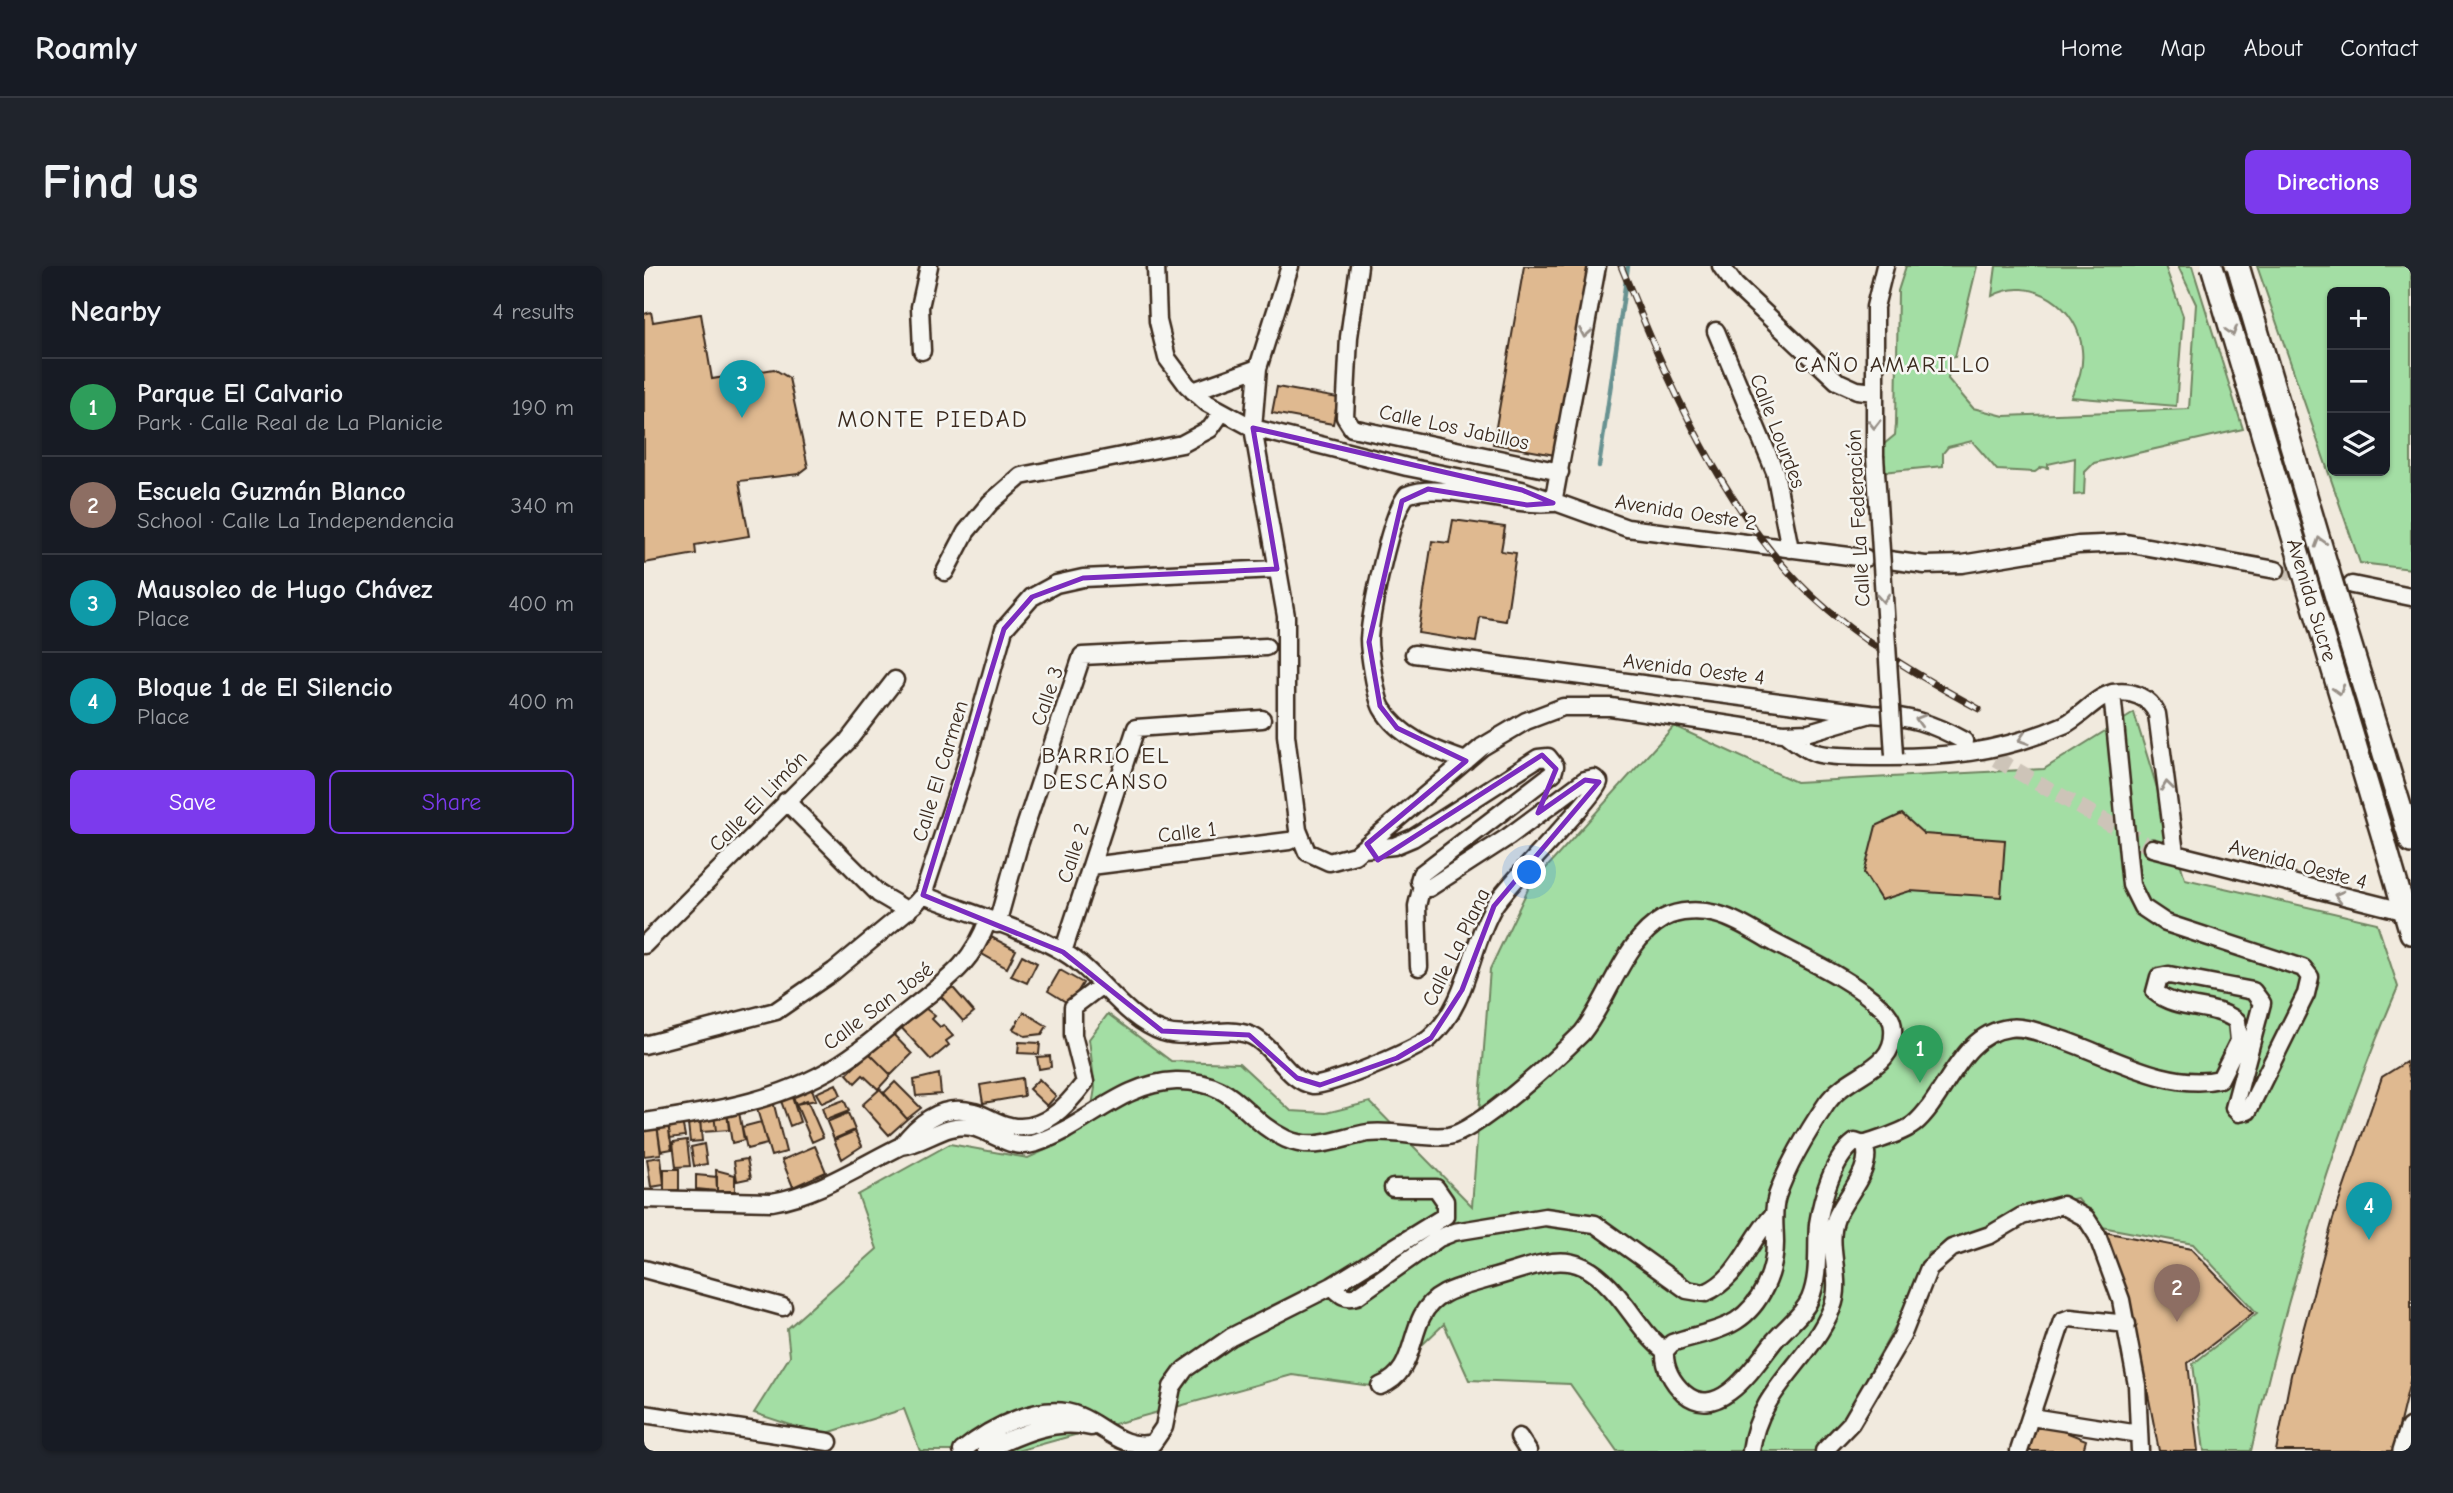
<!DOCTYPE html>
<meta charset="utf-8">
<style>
:root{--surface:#171b24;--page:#20242c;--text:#f1f3f6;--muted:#9ea1a6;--line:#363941;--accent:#7c3aed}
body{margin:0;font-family:"Comic Neue",sans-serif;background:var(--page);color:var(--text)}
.controls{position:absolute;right:21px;top:21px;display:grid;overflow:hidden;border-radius:10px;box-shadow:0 2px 5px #0004}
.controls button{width:63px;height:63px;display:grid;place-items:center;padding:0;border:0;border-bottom:2px solid var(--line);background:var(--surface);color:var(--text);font:35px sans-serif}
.you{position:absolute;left:886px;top:607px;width:24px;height:24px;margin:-18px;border:5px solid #fff;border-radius:50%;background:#1a73e8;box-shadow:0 0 0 10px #1a73e833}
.badge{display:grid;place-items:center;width:46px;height:46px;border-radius:50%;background:var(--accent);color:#fff;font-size:23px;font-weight:700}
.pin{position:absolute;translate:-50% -58px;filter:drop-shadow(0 2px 4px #0008)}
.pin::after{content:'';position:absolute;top:37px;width:24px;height:21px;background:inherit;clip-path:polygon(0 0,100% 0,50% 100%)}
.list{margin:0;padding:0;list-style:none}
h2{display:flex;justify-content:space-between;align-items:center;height:91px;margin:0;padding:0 28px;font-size:30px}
h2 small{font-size:23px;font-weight:400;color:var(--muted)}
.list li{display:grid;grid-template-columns:46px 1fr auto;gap:21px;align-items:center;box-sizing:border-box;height:98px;padding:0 28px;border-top:2px solid var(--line)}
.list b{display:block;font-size:26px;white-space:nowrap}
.list p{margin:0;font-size:23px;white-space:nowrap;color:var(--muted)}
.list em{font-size:23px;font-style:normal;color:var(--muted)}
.actions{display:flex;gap:14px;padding:21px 28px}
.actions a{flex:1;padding:16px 0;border:2px solid var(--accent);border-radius:10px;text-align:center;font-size:24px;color:var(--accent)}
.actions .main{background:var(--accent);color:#fff}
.icon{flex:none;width:38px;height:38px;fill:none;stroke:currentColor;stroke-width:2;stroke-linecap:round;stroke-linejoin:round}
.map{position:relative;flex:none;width:1767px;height:1185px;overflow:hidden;border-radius:10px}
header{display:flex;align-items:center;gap:42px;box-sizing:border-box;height:98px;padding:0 35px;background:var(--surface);border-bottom:2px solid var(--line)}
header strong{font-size:33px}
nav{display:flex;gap:38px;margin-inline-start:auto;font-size:24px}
.intro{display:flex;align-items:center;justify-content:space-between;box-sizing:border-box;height:168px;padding:0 42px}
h1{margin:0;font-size:49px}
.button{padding:18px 32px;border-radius:10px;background:var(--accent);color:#fff;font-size:24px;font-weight:700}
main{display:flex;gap:42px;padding:0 42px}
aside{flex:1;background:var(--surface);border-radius:10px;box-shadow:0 2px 5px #0004}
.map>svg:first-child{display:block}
.green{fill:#a3dea4;stroke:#6f8461;stroke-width:2;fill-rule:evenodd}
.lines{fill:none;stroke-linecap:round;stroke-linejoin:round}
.stream{stroke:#689291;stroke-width:4.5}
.building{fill:#dfb990;stroke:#3b2a1e;stroke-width:2}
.minor-tunnel{stroke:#cdc4b8;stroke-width:16;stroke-dasharray:16 8;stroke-linecap:butt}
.minor-casing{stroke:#3b2a1e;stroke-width:21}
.secondary-casing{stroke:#3b2a1e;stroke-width:26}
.minor{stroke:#f6f6f2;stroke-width:16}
.secondary{stroke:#f6f6f2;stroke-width:21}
.rail-casing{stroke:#3b2a1e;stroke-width:7}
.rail{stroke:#f6f6f2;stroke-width:4.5;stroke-dasharray:13;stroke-linecap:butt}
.minor-bridge-casing{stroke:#3b2a1e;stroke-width:21;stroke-linecap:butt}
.secondary-bridge-casing{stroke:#3b2a1e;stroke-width:26;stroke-linecap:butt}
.minor-bridge{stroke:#f6f6f2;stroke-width:16}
.secondary-bridge{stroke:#f6f6f2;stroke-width:21}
.oneway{stroke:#989088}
.marked{fill:none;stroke:#7b2cbf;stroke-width:5;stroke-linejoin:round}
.labels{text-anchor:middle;stroke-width:5;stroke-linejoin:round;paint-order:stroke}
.street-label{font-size:21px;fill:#3b2a1e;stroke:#f6f6f2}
.neighbourhood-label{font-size:23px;letter-spacing:2px;fill:#3b2a1e;stroke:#f6f6f2}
.quarter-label{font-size:24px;letter-spacing:2px;fill:#3b2a1e;stroke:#f6f6f2}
</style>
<header>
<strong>Roamly</strong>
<nav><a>Home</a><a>Map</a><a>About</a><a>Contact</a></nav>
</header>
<div class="intro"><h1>Find us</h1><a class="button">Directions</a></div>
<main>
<aside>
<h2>Nearby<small>4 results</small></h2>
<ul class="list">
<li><span class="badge" style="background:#2e9e5b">1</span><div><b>Parque El Calvario</b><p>Park · Calle Real de La Planicie</p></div><em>190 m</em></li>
<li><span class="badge" style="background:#8d6e63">2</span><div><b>Escuela Guzmán Blanco</b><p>School · Calle La Independencia</p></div><em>340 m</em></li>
<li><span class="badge" style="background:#0f9aa8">3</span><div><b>Mausoleo de Hugo Chávez</b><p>Place</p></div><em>400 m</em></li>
<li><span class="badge" style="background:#0f9aa8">4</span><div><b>Bloque 1 de El Silencio</b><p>Place</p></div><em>400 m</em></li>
</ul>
<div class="actions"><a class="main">Save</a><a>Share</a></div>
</aside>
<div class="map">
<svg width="1767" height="1185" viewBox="0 0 1767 1185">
<rect width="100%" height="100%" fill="#f1eade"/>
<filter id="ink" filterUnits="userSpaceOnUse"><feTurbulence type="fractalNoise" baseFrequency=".0143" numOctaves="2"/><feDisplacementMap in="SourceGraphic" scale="14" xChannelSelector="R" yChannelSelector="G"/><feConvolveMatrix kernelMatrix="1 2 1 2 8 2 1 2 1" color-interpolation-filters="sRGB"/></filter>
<g filter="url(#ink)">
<!-- green -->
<path class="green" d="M1262 0H1333L1311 91 1306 92 1304 113 1329 142 1360 150 1545 143 1552 38 1534 0H1548L1599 163 1450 197 1441 206 1440 228 1430 229 1431 192 1404 198V202L1398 201 1391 206 1353 204 1328 175 1304 181 1299 187V200L1239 206V179L1251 169 1252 158 1254 25Z
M1352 0H1521L1539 50 1532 140 1427 131C1434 115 1440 102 1438 84 1435 41 1388 8 1348 30Z
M1613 0H1767V303L1716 297ZM1688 26H1741V205H1688Z
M1490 447 1541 613 1733 657 1754 721C1690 870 1643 1027 1607 1185H1560L1549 1098 1613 1047 1549 978 1458 961 1433 932 1392 940 1350 969 1284 987 1267 1032 1182 1185H973L926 1118 825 1114 800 1058 734 1121 648 1109 373 1185H276L260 1143 177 1169 110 1147 146 1090 143 1063 233 983 214 929 306 878 384 892 424 874 445 858 451 822 445 773 464 748 527 795 595 797 647 845 682 847 726 836 828 940 846 703 885 621 1030 460 1152 516 1400 503Z"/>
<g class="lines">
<!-- stream -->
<path class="stream" d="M955 200 984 0"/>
</g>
<!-- building -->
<path class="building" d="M880 0H944L911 189 849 178Z
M7 46 9 56 57 48 68 113 130 103 145 112 164 201 155 208 95 215 105 270 51 279 52 288 0 297V48Z
M633 121 694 132 689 158 628 147Z
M809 254 861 261 857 285 872 287 862 355 836 351 832 376 774 367 788 275 805 277Z
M1258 548 1280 568 1361 574 1357 631 1266 625 1237 634 1220 607 1232 560Z
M347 671 372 684 363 702 338 688Z
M378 689 393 697 383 717 367 710Z
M416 704 439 717 433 727 422 736 404 725Z
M304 716 330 746 319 755 293 726Z
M276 738 291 750 288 753 296 761 299 759 309 770 302 775 305 779 287 794 254 758Z
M380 746 403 760 398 768 381 770 369 763Z
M247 766 268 788 247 809 225 787Z
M375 776 396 777 395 788 374 787Z
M225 787 247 809 234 823 219 809 211 817 203 808Z
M406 790 407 801 395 803 393 791Z
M1762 796 1767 817V1111L1749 1185H1632L1647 1109 1689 953 1738 811Z
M295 808 297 828 272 830 270 814Z
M378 812 380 830 339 837 336 819Z
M395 813 412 830 403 840 385 823Z
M251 816 277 842 263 853 240 827Z
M192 818 197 829 178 837 172 827Z
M167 820 172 834 152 838 148 828Z
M236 823 263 853 245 869 218 839Z
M147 828 156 856 146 860 136 832Z
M163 834 179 871 168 876 152 838Z
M200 834 205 845 182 854 178 842Z
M129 835 142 886 127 890 112 840Z
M95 846 100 874 88 877 83 847Z
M83 847 85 864 72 865 70 848Z
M204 847 211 864 190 873 183 856Z
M70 848 72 865 57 866 56 849Z
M38 855 41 870 26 872 24 857Z
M56 855 58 875 46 876 44 857Z
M117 856 123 878 103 883 98 861Z
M24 857 28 883 17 885 13 859Z
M13 859 17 888 0 890V861Z
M211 865 218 880 198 893 190 874Z
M43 874 46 900 32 901 29 876Z
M60 878 63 898 50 900 47 881Z
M171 880 182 906 149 921 138 894Z
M17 891 20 919 7 921 3 893Z
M103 893 107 912 93 915 90 895Z
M20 903H35V924H20Z
M72 904 91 909V925H73Z
M52 909 73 911V925L52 923Z
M1460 966 1547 983 1609 1047 1544 1097 1554 1185H1515L1489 1051Z
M1391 1154 1442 1174 1439 1185H1380Z"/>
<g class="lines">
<!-- minor-tunnel -->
<path class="minor-tunnel" d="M1632 304 1695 317
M1331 481 1508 582"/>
<defs>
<path id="minor" d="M512 0 514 55 523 92 543 119 563 137 609 162 763 201 878 224 983 262 1221 292
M646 0 614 102 609 162 642 350V469L654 564 663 586 685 596 711 589 838 481 882 455 919 441H967L1139 467 1165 466 1227 448
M715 0 705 71 701 151 708 162 916 206
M1077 0 1091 19 1193 115 1213 124 1230 126
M1072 65 1131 206 1146 283
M278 85 276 41 285 0
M549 125 614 102
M1231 190V41L1241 0
M909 237 953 0
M1245 294 1281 299 1318 298 1434 279 1482 277 1632 304
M301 306 322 266 346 237 377 210 538 178 566 163 578 146
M1708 319 1767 331
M770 388 1227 448C1264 450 1288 457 1320 475
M1140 467C1149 474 1161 484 1172 487 1191 492 1211 490 1231 491 1299 492 1356 487 1420 459 1437 451 1451 431 1469 427 1488 424 1505 431 1513 448L1531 587
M822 495C791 484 755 472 738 442 732 431 725 386 725 373 727 346 746 248 763 229 796 214 865 241 907 237
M142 535 235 628 264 645
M1508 582 1767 647
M447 600 645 575
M279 629C322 646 382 663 421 687 456 708 479 752 519 766 548 775 580 758 608 770 631 781 643 815 669 819 683 821 774 783 786 772 825 737 825 682 850 640 865 616 953 529 955 516L950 512 941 514 864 571 785 622H781L775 615 777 608 909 507 911 500 904 491 894 492 769 572 750 580 720 583
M353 658 375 579 438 390 622 381
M0 679 203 476 251 414
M419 686 492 462 618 453
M775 701 773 640 778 619
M0 779 132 745 190 705 271 638 279 629 321 502 360 363 388 331 412 318 439 312 633 303
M0 856C72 845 145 834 206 791 228 776 248 757 269 741 304 713 328 698 344 654
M1220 879C1235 873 1257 868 1270 858 1303 830 1316 768 1365 762 1379 760 1394 766 1407 770 1459 785 1521 826 1576 813L1595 775 1593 755C1569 737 1534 745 1511 726L1515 711 1525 709 1609 725 1618 737 1590 842 1595 847 1604 845 1662 728 1666 711 1659 702 1522 657 1498 641 1487 619 1468 427
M257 880C275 856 299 837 330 846 342 849 353 858 366 860 399 867 423 840 441 816L429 769V741L458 719
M0 933 128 936C175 928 214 901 257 880 281 878 301 856 327 861 351 866 366 885 392 877 442 861 476 817 532 815 594 814 598 853 642 873 671 886 695 872 724 867 751 864 778 873 804 870 833 866 915 790 938 767 966 732 979 675 1020 652 1035 644 1056 644 1072 648 1092 653 1111 666 1129 676 1165 695 1207 713 1237 741 1244 747 1249 754 1249 763 1252 804 1205 806 1183 837 1164 865 1144 898 1133 930 1128 946 1131 961 1131 977 1131 1006 1117 1039 1092 1055 1073 1067 1049 1069 1028 1077L1021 1085
M0 1003 139 1041
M688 1020C696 1028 701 1034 713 1030L795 972 810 966 901 951 951 958 1043 1024 1061 1027C1096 1012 1104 975 1129 949
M1021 1085C1020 1101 1028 1116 1040 1127 1076 1158 1113 1096 1131 1074 1143 1060 1159 1049 1166 1033 1176 1009 1172 983 1174 958 1178 932 1189 892 1211 876L1220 879C1231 901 1200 932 1192 952 1181 981 1200 1013 1188 1042 1165 1098 1115 1122 1107 1185
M736 1120C768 1108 765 1076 778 1050 790 1025 818 1021 841 1014 910 995 932 975 982 1040 994 1056 1005 1073 1021 1085
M0 1148 185 1176
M1387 1151 1495 1168
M875 1171 884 1185
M342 1184C375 1169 409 1152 447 1161
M318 1185C346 1162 398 1134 435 1150 460 1160 479 1185 509 1177L520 1161 528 1121 541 1103 587 1071 688 1020 801 950V935L792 922H749
M1180 1185 1207 1157 1258 1070 1285 1002 1308 982 1346 969 1378 950 1418 939 1442 952 1453 969 1477 1034 1493 1119 1496 1185
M1375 1185 1418 1055 1426 1052 1483 1058"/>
<path id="secondary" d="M1695 341 1767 576
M1741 578 1767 667
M1760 1185 1767 1163"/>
</defs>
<!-- minor casing -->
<use href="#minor" class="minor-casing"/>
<!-- secondary casing -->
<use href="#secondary" class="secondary-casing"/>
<!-- minor -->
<use href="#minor" class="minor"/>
<!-- secondary -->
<use href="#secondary" class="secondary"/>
<defs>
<path id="rail" d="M977 0C1024 115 1077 243 1168 330 1217 376 1276 411 1335 443"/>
</defs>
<!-- rail casing -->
<use href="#rail" class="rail-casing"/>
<!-- rail -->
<use href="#rail" class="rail"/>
<defs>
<path id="minor-bridge" d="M1231 190 1250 489"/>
<path id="secondary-bridge" d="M1568 0 1741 578
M1594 0 1695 341"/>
</defs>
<!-- minor-bridge casing -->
<use href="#minor-bridge" class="minor-bridge-casing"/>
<!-- secondary-bridge casing -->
<use href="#secondary-bridge" class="secondary-bridge-casing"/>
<!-- minor-bridge -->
<use href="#minor-bridge" class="minor-bridge"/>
<!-- secondary-bridge -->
<use href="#secondary-bridge" class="secondary-bridge"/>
</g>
<!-- one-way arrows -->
<defs><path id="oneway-chevron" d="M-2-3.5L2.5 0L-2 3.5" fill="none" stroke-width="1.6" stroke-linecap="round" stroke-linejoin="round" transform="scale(1.75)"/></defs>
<g class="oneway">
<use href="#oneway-chevron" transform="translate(1588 65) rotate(73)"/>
<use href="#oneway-chevron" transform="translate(941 67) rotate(100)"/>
<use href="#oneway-chevron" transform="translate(1230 158) rotate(90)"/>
<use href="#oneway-chevron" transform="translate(1676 276) rotate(-107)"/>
<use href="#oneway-chevron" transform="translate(1239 332) rotate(86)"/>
<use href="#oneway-chevron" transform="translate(1695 424) rotate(73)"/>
<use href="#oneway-chevron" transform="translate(1276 454) rotate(-164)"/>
<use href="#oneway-chevron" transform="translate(1379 473) rotate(162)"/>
<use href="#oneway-chevron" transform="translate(1523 520) rotate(-97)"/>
<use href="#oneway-chevron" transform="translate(1695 630) rotate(-165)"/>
</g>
</g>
<!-- marked area -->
<path class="marked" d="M609 162 878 224 909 237 883 239 784 223 758 235 725 376 736 440 753 462 822 495 723 578 734 594 898 489 912 503 894 547 941 514 955 516 850 640 818 724 787 772 753 792 676 819 653 812 605 769 518 765 419 686 279 629 360 363 388 331 439 312 633 303Z"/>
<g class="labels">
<!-- street labels -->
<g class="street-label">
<text transform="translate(810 161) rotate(12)" y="7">Calle Los Jabillos</text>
<text transform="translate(1134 165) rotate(69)" y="7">Calle Lourdes</text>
<text transform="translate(1042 246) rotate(9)" y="7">Avenida Oeste 2</text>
<text transform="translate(1214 252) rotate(-93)" y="7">Calle La Federación</text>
<text transform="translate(1668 334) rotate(73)" y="7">Avenida Sucre</text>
<text transform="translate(1050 403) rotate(7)" y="7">Avenida Oeste 4</text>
<text transform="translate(403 430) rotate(-71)" y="7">Calle 3</text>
<text transform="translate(296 505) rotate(-73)" y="7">Calle El Carmen</text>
<text transform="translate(114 535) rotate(-46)" y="7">Calle El Limón</text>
<text transform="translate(543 566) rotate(-7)" y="7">Calle 1</text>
<text transform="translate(429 587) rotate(-72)" y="7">Calle 2</text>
<text transform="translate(1654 598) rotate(15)" y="7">Avenida Oeste 4</text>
<text transform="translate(812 681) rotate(-64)" y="7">Calle La Plana</text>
<text transform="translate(234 740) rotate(-37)" y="7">Calle San José</text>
</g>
<!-- neighbourhood labels -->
<g class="neighbourhood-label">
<text x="1249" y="106">CAÑO AMARILLO</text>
<text x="462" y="497">BARRIO EL<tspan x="462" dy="26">DESCANSO</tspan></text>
</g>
<!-- quarter labels -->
<g class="quarter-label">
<text x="289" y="161">MONTE PIEDAD</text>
</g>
</g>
</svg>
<div class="controls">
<button>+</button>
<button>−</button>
<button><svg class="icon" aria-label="layers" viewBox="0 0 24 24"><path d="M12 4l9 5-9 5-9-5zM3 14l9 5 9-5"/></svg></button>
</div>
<div class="you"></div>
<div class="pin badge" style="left:1276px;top:817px;background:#2e9e5b">1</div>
<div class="pin badge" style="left:1533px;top:1056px;background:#8d6e63">2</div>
<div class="pin badge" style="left:98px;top:152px;background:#0f9aa8">3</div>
<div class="pin badge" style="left:1725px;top:974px;background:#0f9aa8">4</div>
</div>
</main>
